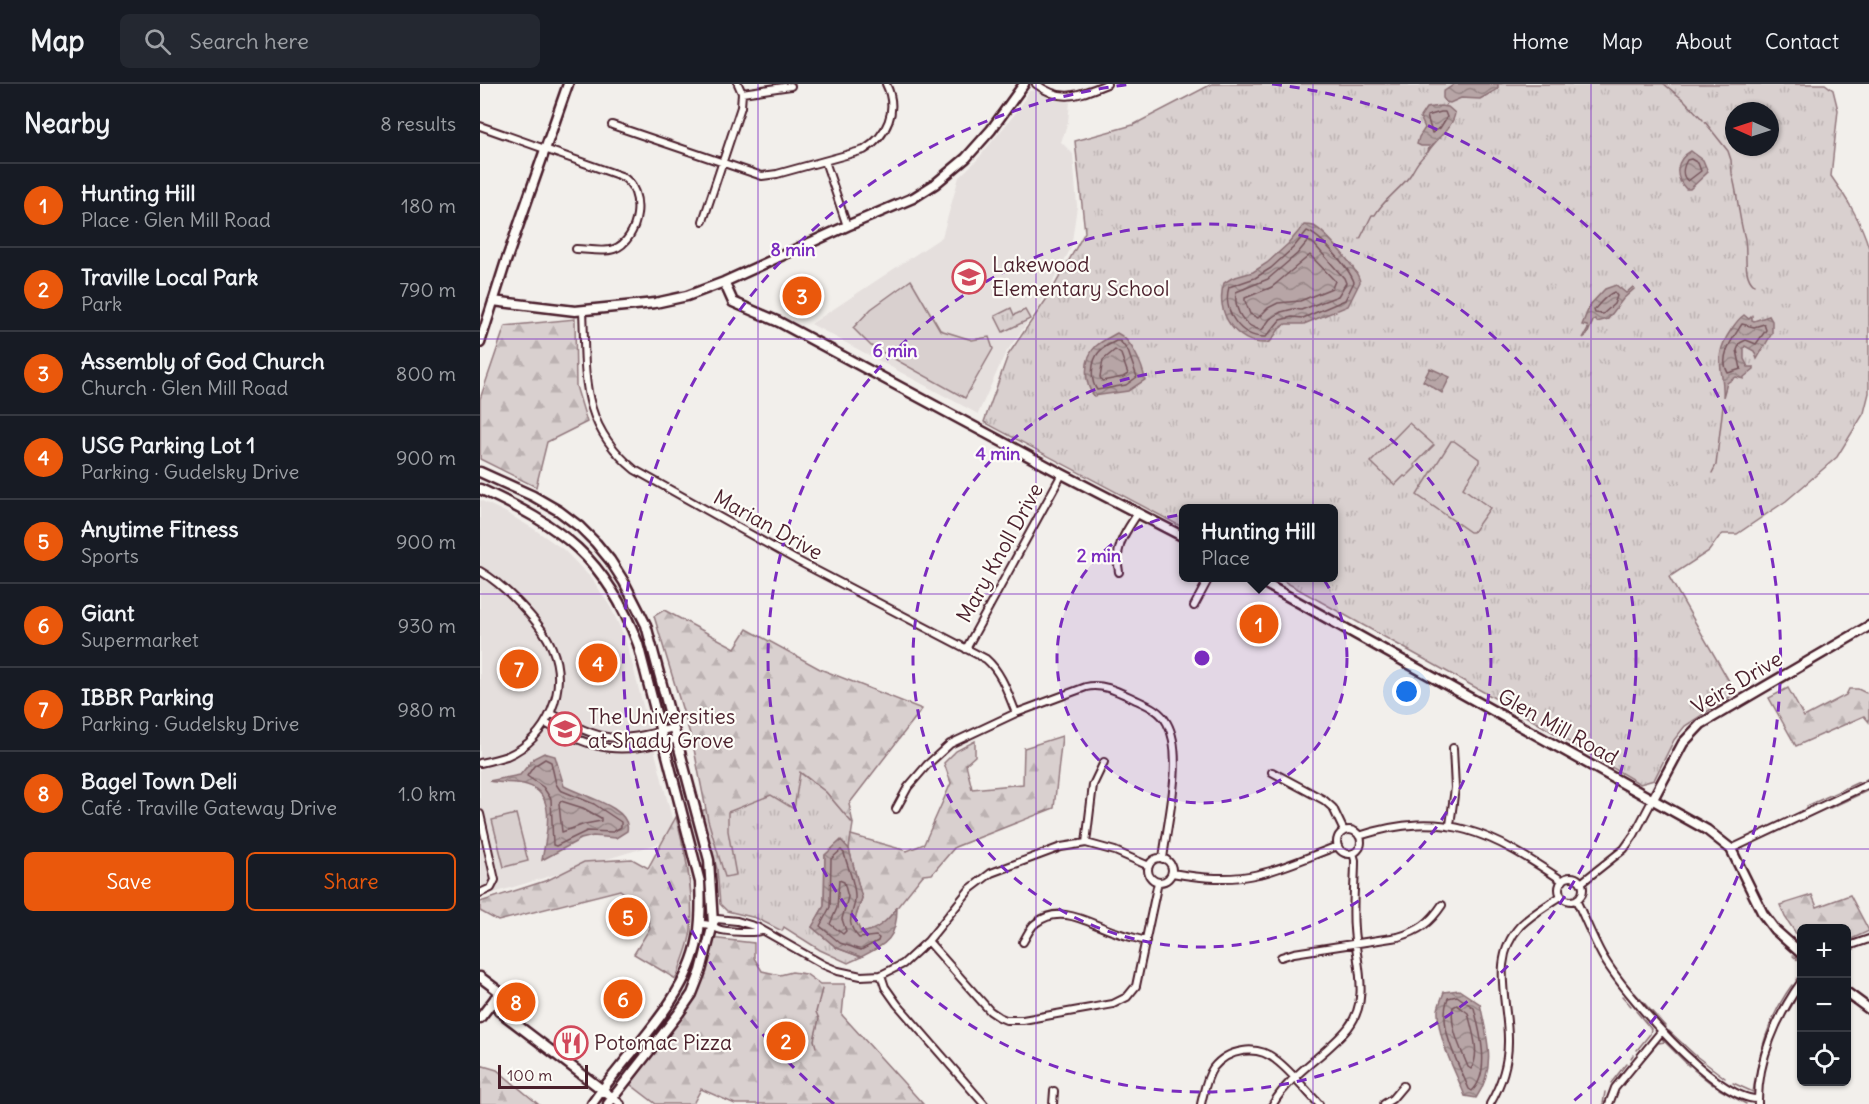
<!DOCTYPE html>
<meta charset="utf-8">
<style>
:root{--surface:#171b24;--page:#242831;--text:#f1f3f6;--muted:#9ea1a6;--line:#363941;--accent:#ea580c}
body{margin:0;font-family:Delius,sans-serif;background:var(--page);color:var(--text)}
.controls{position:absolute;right:18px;bottom:18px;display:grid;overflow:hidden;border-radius:9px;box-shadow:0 2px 4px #0004}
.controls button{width:54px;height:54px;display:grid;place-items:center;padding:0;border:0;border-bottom:2px solid var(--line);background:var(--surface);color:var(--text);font:30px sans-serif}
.compass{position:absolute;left:1245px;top:18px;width:54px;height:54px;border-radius:50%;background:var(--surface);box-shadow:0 2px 4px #0004;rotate:273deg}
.scale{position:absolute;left:18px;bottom:15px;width:90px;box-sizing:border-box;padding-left:6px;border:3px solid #4a1f2b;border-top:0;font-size:16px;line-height:21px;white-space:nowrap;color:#4a1f2b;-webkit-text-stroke:4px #fdfcf7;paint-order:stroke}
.you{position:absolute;left:927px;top:608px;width:21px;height:21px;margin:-15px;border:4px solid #fff;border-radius:50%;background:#1a73e8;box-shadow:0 0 0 9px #1a73e833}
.badge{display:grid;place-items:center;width:39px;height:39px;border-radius:50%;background:var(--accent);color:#fff;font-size:20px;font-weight:700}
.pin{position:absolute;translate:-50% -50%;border:3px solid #fff;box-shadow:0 2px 6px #0006}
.popup{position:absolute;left:699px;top:420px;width:159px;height:78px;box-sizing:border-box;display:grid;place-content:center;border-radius:9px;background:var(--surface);filter:drop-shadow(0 2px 4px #0005);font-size:20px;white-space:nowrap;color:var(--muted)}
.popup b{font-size:22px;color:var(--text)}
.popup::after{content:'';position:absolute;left:50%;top:100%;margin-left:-12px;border:12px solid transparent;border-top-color:var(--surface)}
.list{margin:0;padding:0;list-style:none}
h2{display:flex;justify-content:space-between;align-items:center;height:78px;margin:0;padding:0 24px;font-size:26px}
h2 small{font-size:20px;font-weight:400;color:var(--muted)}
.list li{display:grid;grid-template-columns:39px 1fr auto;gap:18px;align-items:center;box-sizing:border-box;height:84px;padding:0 24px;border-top:2px solid var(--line)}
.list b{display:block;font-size:22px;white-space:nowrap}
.list p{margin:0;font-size:20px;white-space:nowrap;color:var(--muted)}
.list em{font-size:20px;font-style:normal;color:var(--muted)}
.actions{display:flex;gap:12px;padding:18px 24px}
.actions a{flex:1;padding:14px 0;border:2px solid var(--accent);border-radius:9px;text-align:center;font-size:21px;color:var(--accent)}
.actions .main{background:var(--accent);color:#fff}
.icon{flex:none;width:33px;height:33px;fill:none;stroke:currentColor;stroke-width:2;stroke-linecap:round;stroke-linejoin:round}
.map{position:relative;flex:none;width:1389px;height:1020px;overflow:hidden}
header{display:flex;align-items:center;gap:36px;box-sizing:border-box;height:84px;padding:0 30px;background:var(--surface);border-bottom:2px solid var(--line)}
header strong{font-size:28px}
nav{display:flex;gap:33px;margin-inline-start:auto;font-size:21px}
.search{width:420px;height:54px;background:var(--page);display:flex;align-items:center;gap:15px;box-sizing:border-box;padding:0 21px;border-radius:9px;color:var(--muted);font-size:22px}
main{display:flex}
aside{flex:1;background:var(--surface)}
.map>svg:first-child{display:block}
.built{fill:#e5dfdd}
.grass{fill:url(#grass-tufts);stroke:#92787d;stroke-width:1.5;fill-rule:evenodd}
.forest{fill:url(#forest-firs);stroke:#92787d;stroke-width:1.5}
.pitch{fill:#d9d0cf;stroke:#92787d;stroke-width:1.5}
.water{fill:url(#water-waves);stroke:#8b6f75;stroke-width:1.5}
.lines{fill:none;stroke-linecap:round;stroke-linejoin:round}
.shore{stroke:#76555c;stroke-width:1.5}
.stream{stroke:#8b6f75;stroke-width:1.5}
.street-casing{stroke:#4a1f2b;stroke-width:10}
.secondary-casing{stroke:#4a1f2b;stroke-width:13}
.street{stroke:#fdfcf7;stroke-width:6}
.secondary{stroke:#fdfcf7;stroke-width:8}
.grid{fill:none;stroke:#7b2cbf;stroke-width:1.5;stroke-opacity:0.55}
.ring{fill:none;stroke:#7b2cbf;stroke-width:3;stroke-dasharray:10 8}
.labels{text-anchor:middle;stroke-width:4.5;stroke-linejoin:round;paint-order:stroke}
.poi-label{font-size:21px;fill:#4a1f2b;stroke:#fdfcf7;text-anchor:start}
.street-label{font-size:21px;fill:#4a1f2b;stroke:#fdfcf7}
.centre{fill:#7b2cbf;stroke:#fdfcf7;stroke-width:3}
.ring-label{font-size:18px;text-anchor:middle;font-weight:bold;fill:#7b2cbf;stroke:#fdfcf7;stroke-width:4.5;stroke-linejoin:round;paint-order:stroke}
</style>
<header>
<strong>Map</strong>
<div class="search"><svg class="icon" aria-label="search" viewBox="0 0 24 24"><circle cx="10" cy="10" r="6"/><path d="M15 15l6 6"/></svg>Search here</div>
<nav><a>Home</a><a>Map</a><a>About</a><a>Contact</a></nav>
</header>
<main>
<aside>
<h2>Nearby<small>8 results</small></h2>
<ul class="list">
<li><span class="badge">1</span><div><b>Hunting Hill</b><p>Place · Glen Mill Road</p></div><em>180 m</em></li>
<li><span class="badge">2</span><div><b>Traville Local Park</b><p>Park</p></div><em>790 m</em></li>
<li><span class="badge">3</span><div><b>Assembly of God Church</b><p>Church · Glen Mill Road</p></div><em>800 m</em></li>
<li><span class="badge">4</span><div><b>USG Parking Lot 1</b><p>Parking · Gudelsky Drive</p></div><em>900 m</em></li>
<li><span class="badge">5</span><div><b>Anytime Fitness</b><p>Sports</p></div><em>900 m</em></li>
<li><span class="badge">6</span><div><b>Giant</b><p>Supermarket</p></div><em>930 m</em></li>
<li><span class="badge">7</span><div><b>IBBR Parking</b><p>Parking · Gudelsky Drive</p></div><em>980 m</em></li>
<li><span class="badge">8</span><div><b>Bagel Town Deli</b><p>Café · Traville Gateway Drive</p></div><em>1.0 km</em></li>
</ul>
<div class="actions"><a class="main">Save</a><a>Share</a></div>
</aside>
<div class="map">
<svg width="1389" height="1020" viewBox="0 0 1389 1020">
<defs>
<pattern id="grass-tufts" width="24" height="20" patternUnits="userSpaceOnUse" patternTransform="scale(1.5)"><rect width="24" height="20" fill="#d9d0cf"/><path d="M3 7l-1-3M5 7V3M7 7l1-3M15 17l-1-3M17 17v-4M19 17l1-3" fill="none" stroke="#bcb2b2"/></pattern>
<pattern id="forest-firs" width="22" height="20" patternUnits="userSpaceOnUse" patternTransform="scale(1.5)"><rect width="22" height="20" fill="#d9d0cf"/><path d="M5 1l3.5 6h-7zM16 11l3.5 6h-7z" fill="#bcb2b2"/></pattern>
<pattern id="water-waves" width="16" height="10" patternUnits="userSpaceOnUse" patternTransform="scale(1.5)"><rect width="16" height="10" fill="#b7a5a6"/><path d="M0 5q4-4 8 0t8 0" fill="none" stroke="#978687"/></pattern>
</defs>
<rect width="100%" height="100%" fill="#f2efeb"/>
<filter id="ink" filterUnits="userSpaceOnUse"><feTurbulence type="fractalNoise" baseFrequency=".0167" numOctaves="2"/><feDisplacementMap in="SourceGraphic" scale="12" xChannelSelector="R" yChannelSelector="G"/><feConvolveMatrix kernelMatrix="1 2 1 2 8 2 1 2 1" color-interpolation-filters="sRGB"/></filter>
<g filter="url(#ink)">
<!-- built -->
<path class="built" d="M556 6 573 14 590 18 588 38 581 58 593 70 597 122 591 164 560 221 525 270 498 330 331 240 462 153 479 93 496 77 539 25 549 7Z
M0 416 25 428 54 445 84 466 113 496 131 524 144 552 152 579 197 754 0 813Z"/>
<!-- grass -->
<path class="grass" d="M732 0H1345L1353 6 1358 26 1351 92C1367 115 1381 137 1389 164V309L1384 329 1357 373 1306 417 1257 450H1243L1239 453 1229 467 1189 493 1256 609 1205 642 1194 656 1174 696 1160 700 1018 616 798 494H854V424H704V444L504 338 528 271 568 213 605 148 595 57 653 41ZM1254 27H1290V63H1254Z
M531 224 534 231 545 226 550 235 523 248 515 232Z
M319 688 346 708 373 740 369 765 361 757 345 771 344 822 332 843 357 864 381 873 368 879 340 866 304 843 302 847 276 834 247 827 240 820 237 785 220 727 309 704Z"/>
<!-- forest -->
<path class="forest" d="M95 235 96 302 107 338 67 358 56 403 0 375V315L25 242Z
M184 526 255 564 267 545 340 585 442 625 369 720 373 740 346 708 320 688 314 725 291 711 248 728V747L256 791 245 793 228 736 213 660 174 532Z
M1308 604 1324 633 1366 611 1369 605H1378L1386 609 1389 607V638L1384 632 1316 662 1289 614Z
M582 652 574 724 475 763 452 790 443 791 407 836 394 846 381 849 375 835 382 814 369 765 371 751 427 767 444 760 471 699 464 679 476 667 495 657V672L486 680 492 705 543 700 544 664Z
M196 733C206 769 214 807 211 845 210 861 201 879 196 895L154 870 170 844 165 825 140 806 18 837 0 827V818L68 796 104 778 152 775 168 784Z
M1332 811 1337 823 1370 811 1389 847 1367 857 1366 844H1322L1321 857 1305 833 1300 821Z
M230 854 274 859V874L282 887 300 891 312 888 326 890 340 900H365L362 931 443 1020H255L221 1005 213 1020H176L146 997 212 910Z
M0 981 17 986 58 1020H0Z"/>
<!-- pitch -->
<path class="pitch" d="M431 196 460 246 492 256 509 253 513 265 485 314 391 262 373 244 391 225Z
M929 339 954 361 934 381 936 383 926 393 924 392 915 401 891 378Z
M971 357H974L999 375V378L983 404 1010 424 993 448H990L937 411Z
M36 730 48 777 24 783 12 736Z"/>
<!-- water -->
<path class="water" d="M975 0H1018V5L1000 15 981 14 970 19 966 18 963 14V8Z
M960 22 968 23 975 29C973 44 955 56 948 68L949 62H941L937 60 939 53 945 44 940 33 946 24Z
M1211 67 1223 76 1228 88 1210 105H1206C1194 93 1195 76 1211 67Z
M824 141C828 141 830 141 834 142 846 149 878 185 880 198L868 222 824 240H806L799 245 791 257 787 259C756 261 734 228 744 199L752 194 773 188 787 179 808 160Z
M1136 201 1146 209 1153 203 1154 205 1143 215 1128 235 1117 238 1115 235 1113 237 1107 251 1103 254 1108 245 1107 242 1102 241 1110 221 1125 205Z
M1264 231 1269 235 1272 232V236L1274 237 1289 232 1292 237V249L1277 275 1274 267 1265 262 1264 264V275L1268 283H1274V285L1264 293V295L1256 293 1247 299 1243 313C1245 285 1231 275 1251 246 1255 240 1258 235 1264 231Z
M637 249C651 255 663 282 665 296L648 307 614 312C604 300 603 274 616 262 622 257 630 253 637 249Z
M950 284 970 293 962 309 943 297Z
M64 669 75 672 84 702C99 711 153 723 147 747L136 754 113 752 101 755 62 776C66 753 78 710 47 701 35 697 21 700 9 697L40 691 54 674Z
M361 756 369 765 382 814 375 835 381 849C398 846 407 837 417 824 417 855 406 860 381 873L357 864 332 843 344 822 345 771Z
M979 906 1000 920C1007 953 1017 984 996 1014L985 1012C975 986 957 955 958 926 959 920 962 914 964 908Z"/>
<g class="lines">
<!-- shore -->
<path class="shore" d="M961 28H965L967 33 960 44 952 49 947 32Z
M1211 75 1218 79 1221 87 1208 97C1201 92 1203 83 1207 76Z
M827 147C841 152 869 184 874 198L865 216 823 234 812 233 800 236 786 253C760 254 742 227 749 203L775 194 791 184 813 164Z
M828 157 833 159 864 194 866 199 858 212 821 226 813 225 801 228 790 235 782 246C763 243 754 226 756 208L788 195 817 170Z
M830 171 855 197 852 204 820 217 798 219 788 224 778 234 770 230 765 217V214L792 203Z
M1134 208 1137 212 1134 220 1123 230 1115 229 1114 226C1119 220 1126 211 1134 208Z
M1262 240 1274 243 1284 240 1286 246 1276 260 1266 256 1260 259 1257 266 1261 285 1248 289C1238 273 1253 254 1262 240Z
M636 257H640L648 267 657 293 646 301 617 306C610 297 611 277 619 268 623 263 631 260 636 257Z
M635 266 641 270 648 290 643 293 622 297 620 293 623 276Z
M65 675 71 678 76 700 80 706 114 720 141 738V743L133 748 107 747 76 762 73 761 71 715 63 703 47 692 54 682Z
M81 717 103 724 121 734V737L105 740 82 748 79 720Z
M361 766 364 769C367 782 375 798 375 812 376 830 362 835 379 854L396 852 399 854 398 857 381 866 360 859 340 842 350 823 351 775Z
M359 796 364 798 368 813 362 835 366 847 363 850 350 840 357 824Z
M977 912 994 924C1000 947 1011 989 992 1007L989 1005C978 979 957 943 968 914Z
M977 921 988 929C992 946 1001 970 991 985L988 983C981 965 969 942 973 923Z"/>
<!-- stream -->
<path class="stream" d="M1184 0 1205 17 1223 36
M966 21 967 19
M1225 38 1248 67 1251 76 1252 89
M1252 90C1258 110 1258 130 1264 151 1269 166 1261 190 1274 201
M880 155 892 131H895C903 116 923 103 931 90 936 81 940 74 948 68
M1232 389 1236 381 1243 322
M1385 696 1389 694
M1327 722 1379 698
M1350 724 1389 706
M1313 872 1322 880
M1316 896 1322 888
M1146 899 1150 903
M1155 909 1185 942
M1142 912 1151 922
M1156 927 1171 945 1170 950 1157 966
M1308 928 1315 916
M1189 947 1216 972 1245 994
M1182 955 1209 982
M336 963 334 956 339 935 336 928 342 905
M1151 974 1153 971
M1214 986 1233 1001
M1154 987 1178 959 1185 958
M1131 999 1146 980
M1253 999 1273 1008C1279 969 1288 934 1312 901
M1239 1005 1266 1020
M1123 1020 1125 1008"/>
<defs>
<path id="street" d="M556 0C583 20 598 11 627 0
M262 9 311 2
M132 41 282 92 297 90 384 66C407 52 419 26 406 0
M0 42 141 92C168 106 159 156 134 165 123 169 107 165 96 165
M345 77 367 142
M223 137 261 23 262 9 258 0
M103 226C106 292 99 340 155 386L316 476 506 575C522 589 528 610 536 629
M0 487C23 500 62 539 72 564 89 605 68 654 27 672 18 675 9 677 0 679
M639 488C634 462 645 449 658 429
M714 522 729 494
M486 565 582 390
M70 629C124 658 134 660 193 644
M65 639C118 668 138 671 196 655
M792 688 844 716 853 724 864 747
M416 725 428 703 447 681 470 660 536 629 606 603C623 599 639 608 654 615 667 621 680 626 687 639 705 671 687 738 683 775
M0 730 15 796 11 804 0 809
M970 741 975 704 973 664
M857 758a12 12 0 1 1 24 0a12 12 0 1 1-24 0Z
M879 752C965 724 1012 749 1083 797
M606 759 613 701 624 678
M1251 765 1389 700
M668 786a12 12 0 1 1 24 0a12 12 0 1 1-24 0Z
M692 789C721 794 750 797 779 790 806 784 832 771 858 762
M1079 805a12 12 0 1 1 24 0a12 12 0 1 1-24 0Z
M1101 799 1144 765 1154 751 1173 715
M1096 816C1105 834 1112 853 1122 871 1142 907 1236 1017 1278 1015
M220 840C228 840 231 841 238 845 245 848 273 849 281 847
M233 840 237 835 257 837 277 843 344 881 358 887 381 892 401 891 423 880 448 857 490 805 511 789 581 763 606 759 635 767 669 782
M448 857 510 927 519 933 526 936H543L633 920 647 913 656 902 678 798
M543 858C547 852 550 843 556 839 581 819 610 840 635 848 645 852 656 854 666 857
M1366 863 1389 855
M801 873 814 869 918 853C939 847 950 839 962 821
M401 891 405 903 417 920 504 1020
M133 1014 141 1020
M573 1020 574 1007
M721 1020C724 1008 726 994 733 984 748 965 777 960 796 976 812 988 825 1006 839 1020
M793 1020C811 989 846 971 868 944 891 915 876 878 874 845 872 822 875 799 875 776L873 769
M904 1020 912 1015 923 1002
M1010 1020C1021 1001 1028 981 1028 958 1029 918 1009 876 1040 842 1052 830 1068 821 1081 812
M1129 1020 1135 1004 1181 948
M1278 1020C1277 976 1297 932 1322 897"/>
<path id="secondary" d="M244 198 253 218 299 238 582 390 704 453
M13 217 95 227 175 219 207 212 244 198 367 142 433 114 455 100 486 74 511 46 544 0
M0 259 25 180 88 0
M0 388 53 412 79 427 100 443 116 459 130 476 144 498 166 541 229 776 233 840 221 887 212 910 199 929 128 1020
M0 405C81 442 126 474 158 560L220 798C221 817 221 835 218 854 206 918 147 968 112 1020
M775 494 1227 746 1251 765 1283 830 1295 846 1322 870
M1173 715 1203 659 1221 640 1389 542
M0 893 20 908 0 934
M1366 908 1389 925
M15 914 19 927 133 1014"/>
</defs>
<!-- street casing -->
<use href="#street" class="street-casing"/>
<!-- secondary casing -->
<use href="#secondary" class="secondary-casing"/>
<!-- street -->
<use href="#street" class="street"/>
<!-- secondary -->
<use href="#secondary" class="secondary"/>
</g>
</g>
<!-- grid -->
<path class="grid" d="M278 0V1020M556 0V1020M833 0V1020M1111 0V1020M0 255H1389M0 510H1389M0 765H1389"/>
<!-- distance rings -->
<circle cx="722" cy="574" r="145" fill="#7b2cbf" fill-opacity=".12"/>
<g class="ring">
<circle cx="722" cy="574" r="145"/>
<circle cx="722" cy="574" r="289"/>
<circle cx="722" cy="574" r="434"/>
<path d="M354 1020A578 578 0 0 1 652 0M792 0A578 578 0 0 1 1090 1020"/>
</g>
<!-- icons -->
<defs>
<symbol id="school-ring" viewBox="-11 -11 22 22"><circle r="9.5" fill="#fdfcf7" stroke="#d1495b" stroke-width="1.5"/><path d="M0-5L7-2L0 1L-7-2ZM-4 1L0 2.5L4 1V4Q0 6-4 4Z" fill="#d1495b"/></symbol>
<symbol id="university-ring" viewBox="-11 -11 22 22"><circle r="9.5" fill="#fdfcf7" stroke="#d1495b" stroke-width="1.5"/><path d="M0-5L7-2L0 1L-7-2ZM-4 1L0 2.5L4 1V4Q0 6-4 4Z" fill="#d1495b"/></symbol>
<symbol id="restaurant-ring" viewBox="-11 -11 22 22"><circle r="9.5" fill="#fdfcf7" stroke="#d1495b" stroke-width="1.5"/><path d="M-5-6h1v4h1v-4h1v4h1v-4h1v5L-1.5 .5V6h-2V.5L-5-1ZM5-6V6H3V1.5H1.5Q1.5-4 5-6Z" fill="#d1495b"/></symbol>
</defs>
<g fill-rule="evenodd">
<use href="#school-ring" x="470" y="174" width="38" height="38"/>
<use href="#university-ring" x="66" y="626" width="38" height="38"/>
<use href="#restaurant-ring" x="72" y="940" width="38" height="38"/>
</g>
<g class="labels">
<!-- poi labels -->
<g class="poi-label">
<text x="512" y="188">Lakewood<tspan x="512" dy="24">Elementary School</tspan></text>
<text x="108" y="640">The Universities<tspan x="108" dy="24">at Shady Grove</tspan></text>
<text x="114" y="966">Potomac Pizza</text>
</g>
<!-- street labels -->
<g class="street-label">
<text transform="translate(288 441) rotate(29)" y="7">Marian Drive</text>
<text transform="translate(520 469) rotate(-61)" y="7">Mary Knoll Drive</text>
<text transform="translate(1257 599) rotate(-31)" y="7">Veirs Drive</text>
<text transform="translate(1078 643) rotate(29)" y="7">Glen Mill Road</text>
</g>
</g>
<circle cx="722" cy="574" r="9" class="centre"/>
<g class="ring-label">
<text x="313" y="172">8 min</text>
<text x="415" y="273">6 min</text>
<text x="518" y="376">4 min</text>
<text x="619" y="478">2 min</text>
</g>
</svg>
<div class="controls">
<button>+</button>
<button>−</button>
<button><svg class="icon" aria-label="locate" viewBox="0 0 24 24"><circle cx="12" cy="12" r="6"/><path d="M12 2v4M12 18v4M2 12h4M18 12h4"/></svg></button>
</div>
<svg class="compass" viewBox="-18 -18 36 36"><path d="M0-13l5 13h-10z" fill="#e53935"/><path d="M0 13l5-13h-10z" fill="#9ea1a6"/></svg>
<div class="scale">100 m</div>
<div class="you"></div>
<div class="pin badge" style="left:779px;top:540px">1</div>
<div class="popup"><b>Hunting Hill</b>Place</div>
<div class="pin badge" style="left:306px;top:957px">2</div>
<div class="pin badge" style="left:322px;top:212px">3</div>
<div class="pin badge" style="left:118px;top:579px">4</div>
<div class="pin badge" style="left:148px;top:833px">5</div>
<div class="pin badge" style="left:143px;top:915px">6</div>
<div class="pin badge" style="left:39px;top:585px">7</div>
<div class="pin badge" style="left:36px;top:918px">8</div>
</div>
</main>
